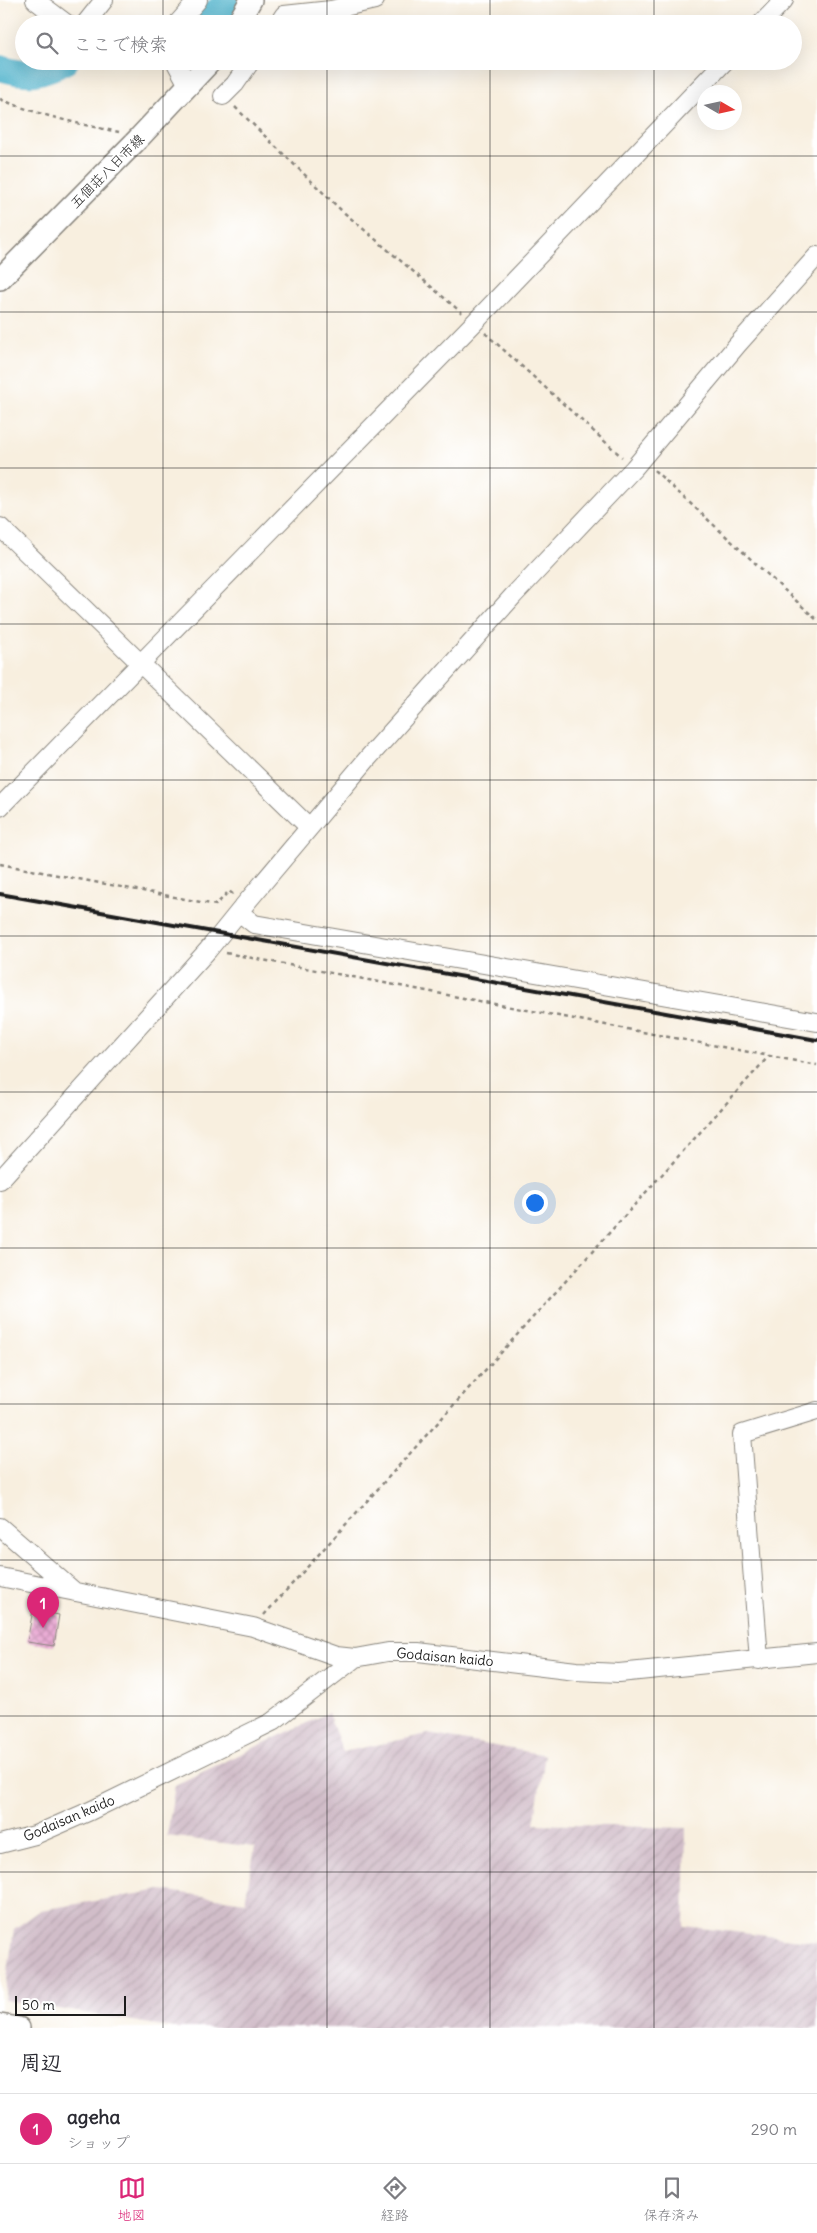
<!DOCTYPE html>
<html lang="ja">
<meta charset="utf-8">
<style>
:root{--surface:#fff;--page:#f2f2f3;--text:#2b2b33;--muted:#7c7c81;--line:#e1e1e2;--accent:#db2777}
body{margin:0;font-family:Delius,"Klee One",sans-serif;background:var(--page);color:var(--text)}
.compass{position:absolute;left:697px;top:85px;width:45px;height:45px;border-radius:50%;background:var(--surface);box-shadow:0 5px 20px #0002;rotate:99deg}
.scale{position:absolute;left:15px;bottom:12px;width:111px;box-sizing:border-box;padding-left:5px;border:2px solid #1c1c1c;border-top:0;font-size:14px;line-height:18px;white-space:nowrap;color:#1c1c1c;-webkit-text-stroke:4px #fff;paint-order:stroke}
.you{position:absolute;left:534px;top:1202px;width:18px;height:18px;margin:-12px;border:4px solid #fff;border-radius:50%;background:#1a73e8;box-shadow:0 0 0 8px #1a73e833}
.badge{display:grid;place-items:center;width:32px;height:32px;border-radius:50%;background:var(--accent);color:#fff;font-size:16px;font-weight:700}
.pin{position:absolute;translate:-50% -41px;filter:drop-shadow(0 1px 2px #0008)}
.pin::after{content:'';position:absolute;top:26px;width:18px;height:15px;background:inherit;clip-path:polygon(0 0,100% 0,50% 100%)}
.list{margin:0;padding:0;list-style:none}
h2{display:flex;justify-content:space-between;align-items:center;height:65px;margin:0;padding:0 20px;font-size:21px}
h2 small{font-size:16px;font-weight:400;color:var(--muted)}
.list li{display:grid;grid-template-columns:32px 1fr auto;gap:15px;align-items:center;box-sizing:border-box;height:70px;padding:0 20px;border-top:1px solid var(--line)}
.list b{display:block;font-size:19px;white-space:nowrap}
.list p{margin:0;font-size:16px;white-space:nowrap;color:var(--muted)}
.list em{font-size:16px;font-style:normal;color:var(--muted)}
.icon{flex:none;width:28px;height:28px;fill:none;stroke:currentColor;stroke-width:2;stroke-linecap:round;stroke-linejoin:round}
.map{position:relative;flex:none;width:817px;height:2028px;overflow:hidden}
.search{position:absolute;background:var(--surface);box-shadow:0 5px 20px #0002;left:15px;right:15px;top:15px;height:55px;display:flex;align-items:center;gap:12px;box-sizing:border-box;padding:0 18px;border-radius:28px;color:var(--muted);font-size:19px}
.sheet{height:135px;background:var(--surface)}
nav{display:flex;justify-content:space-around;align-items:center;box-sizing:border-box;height:70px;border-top:1px solid var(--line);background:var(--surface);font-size:14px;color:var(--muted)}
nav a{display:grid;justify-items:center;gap:2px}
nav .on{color:var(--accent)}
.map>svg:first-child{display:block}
.industrial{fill:url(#industrial-furrows)}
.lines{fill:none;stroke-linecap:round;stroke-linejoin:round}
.river{stroke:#4bb1ca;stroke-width:26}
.building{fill:url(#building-cross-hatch)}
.minor-casing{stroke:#8a867e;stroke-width:20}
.major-casing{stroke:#8a867e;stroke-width:24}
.path{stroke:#8a867e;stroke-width:2.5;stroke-dasharray:4 4;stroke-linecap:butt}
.minor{stroke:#fff;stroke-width:18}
.major{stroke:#fff;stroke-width:21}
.rail{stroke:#1c1c1c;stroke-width:4}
.grid{fill:none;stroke:#1c1c1c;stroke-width:1;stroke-opacity:0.55}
.labels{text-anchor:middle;stroke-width:4;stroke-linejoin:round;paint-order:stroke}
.street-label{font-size:14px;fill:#1c1c1c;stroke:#fff}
</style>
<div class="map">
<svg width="817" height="2028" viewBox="0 0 817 2028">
<defs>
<pattern id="industrial-furrows" width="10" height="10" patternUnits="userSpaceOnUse" patternTransform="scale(1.25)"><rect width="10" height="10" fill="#d1bdc9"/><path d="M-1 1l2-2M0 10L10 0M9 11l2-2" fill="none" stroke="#b3a2ac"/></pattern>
<pattern id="building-cross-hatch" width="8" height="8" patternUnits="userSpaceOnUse" patternTransform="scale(1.25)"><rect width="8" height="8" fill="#e9acd4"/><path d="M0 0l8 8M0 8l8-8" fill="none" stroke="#c793b5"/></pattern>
</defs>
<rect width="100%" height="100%" fill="#fff"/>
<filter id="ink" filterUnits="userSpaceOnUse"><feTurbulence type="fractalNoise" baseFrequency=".02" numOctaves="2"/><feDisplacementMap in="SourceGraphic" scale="10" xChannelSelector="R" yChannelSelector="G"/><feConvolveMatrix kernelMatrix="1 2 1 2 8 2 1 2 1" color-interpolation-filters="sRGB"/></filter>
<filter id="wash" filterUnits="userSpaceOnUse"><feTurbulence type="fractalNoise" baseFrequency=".0096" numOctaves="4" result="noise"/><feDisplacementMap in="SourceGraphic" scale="20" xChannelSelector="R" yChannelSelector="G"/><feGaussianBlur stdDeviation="1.12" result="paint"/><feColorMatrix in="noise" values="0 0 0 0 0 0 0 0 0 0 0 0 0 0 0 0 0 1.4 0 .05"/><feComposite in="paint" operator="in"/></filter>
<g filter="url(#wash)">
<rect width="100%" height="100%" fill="#f8efdf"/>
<!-- industrial -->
<path class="industrial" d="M328 1713 343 1752 428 1734 545 1755 534 1824 686 1828 684 1926 817 1942V2028H175L4 2000 14 1929 41 1910 161 1890 245 1902 255 1847 167 1836 175 1785Z"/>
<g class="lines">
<!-- river -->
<path class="river" d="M200 24 206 18 233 0
M0 68C31 77 38 75 66 61"/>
</g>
<g id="blocks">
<!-- building -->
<path class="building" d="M33 1610 59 1615 54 1646 27 1642Z"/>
</g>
</g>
<g filter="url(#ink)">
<use href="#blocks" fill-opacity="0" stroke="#8a867e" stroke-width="1"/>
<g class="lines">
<defs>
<path id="minor" d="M35 0 67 24
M85 24 104 0
M177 24 198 0
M278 24 284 15 331 10 375 0
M761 24 784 0
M175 61 189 87
M223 96 235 84 251 61
M0 527 309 827
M0 807 474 323 725 61
M239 912 254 924 817 1022
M0 1180 208 950 246 903 368 758 513 596 634 468 738 344 817 256
M0 1527 75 1592
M0 1577 253 1627 336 1656 355 1658
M759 1660 742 1434 817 1411
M0 1844 35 1835 90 1811 272 1722 355 1658 388 1652H418L576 1671 619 1673 817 1653"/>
<path id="major" d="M237 24 251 0
M0 279 138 139 211 61
M0 2025 19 2028"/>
</defs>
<!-- minor casing -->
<use href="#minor" class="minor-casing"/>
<!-- major casing -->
<use href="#major" class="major-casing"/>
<!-- path -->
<path class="path" d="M0 99C38 115 78 124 119 132
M235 107 341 210 462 313
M485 333 622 457
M654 470 817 620
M0 864 216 905 229 891 234 895
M226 953 817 1065
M264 1615 769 1056"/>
<!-- minor -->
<use href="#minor" class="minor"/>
<!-- major -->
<use href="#major" class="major"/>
<!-- rail -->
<path class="rail" d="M0 894 817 1040"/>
</g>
</g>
<!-- grid -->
<path class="grid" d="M163 0V24M327 0V24M490 0V24M654 0V24M163 61V2028M327 61V2028M490 61V2028M654 61V2028M0 156H817M0 312H817M0 468H817M0 624H817M0 780H817M0 936H817M0 1092H817M0 1248H817M0 1404H817M0 1560H817M0 1716H817M0 1872H817"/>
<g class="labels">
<!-- street labels -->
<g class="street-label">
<text transform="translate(107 171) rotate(-45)" y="5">五個荘八日市線</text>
<text transform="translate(445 1657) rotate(5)" y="5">Godaisan kaido</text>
<text transform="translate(69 1818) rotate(-23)" y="5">Godaisan kaido</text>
</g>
</g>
</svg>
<svg class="compass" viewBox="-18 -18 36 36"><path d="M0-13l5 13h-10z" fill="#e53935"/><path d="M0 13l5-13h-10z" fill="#7c7c81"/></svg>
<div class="scale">50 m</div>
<div class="you"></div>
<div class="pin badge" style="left:43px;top:1628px">1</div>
<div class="search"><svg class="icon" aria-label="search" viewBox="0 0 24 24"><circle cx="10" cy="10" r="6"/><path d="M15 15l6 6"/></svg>ここで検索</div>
</div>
<section class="sheet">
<h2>周辺<small></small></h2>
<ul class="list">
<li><span class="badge">1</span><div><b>ageha</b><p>ショップ</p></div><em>290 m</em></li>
</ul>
</section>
<nav>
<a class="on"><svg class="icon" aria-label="map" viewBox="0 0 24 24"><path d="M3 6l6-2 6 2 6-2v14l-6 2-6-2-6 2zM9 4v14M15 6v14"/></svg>地図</a>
<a><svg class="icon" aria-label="directions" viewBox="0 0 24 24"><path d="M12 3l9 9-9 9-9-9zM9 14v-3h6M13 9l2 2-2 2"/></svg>経路</a>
<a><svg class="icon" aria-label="saved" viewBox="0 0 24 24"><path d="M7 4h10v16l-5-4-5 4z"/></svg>保存済み</a>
</nav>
